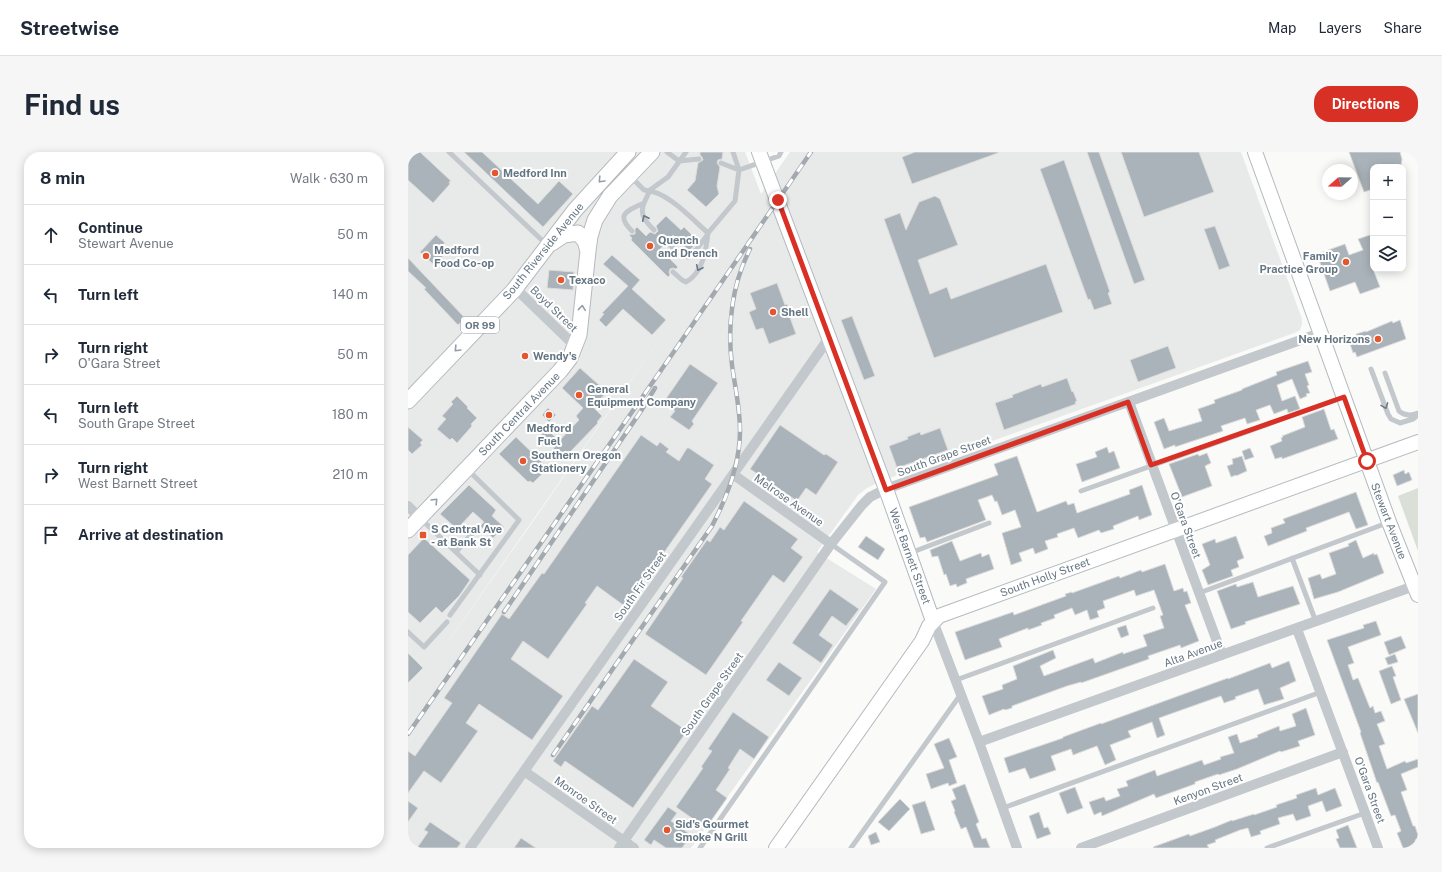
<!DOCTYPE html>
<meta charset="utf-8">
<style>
:root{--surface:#fff;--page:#f6f6f7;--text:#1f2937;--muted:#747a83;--line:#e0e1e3;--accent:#d93025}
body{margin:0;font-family:"Public Sans",sans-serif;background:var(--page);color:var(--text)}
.controls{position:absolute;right:12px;top:12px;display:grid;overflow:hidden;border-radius:8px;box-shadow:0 2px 10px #0003}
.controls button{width:36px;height:36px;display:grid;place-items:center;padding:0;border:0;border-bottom:1px solid var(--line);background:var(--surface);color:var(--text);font:20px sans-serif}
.compass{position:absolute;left:914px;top:12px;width:36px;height:36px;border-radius:50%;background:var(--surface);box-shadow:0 2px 10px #0003;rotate:250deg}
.stop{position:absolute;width:12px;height:12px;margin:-9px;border:3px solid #d93025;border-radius:50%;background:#fff}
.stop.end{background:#d93025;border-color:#fff;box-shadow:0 1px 4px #0008}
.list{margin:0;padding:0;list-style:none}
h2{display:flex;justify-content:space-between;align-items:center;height:52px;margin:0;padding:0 16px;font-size:17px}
h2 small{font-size:13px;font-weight:400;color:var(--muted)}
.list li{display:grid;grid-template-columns:26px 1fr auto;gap:12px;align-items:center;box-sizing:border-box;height:60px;padding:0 16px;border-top:1px solid var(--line)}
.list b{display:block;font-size:15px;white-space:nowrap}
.list p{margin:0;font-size:13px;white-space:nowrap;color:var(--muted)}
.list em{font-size:13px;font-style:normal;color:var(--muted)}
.icon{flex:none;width:22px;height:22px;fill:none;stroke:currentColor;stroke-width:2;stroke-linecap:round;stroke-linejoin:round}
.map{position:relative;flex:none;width:1010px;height:696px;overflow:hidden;border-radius:16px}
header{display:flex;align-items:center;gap:24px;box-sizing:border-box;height:56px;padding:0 20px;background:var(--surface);border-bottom:1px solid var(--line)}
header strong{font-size:19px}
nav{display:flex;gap:22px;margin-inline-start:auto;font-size:14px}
.intro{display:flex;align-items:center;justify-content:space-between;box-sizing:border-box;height:96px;padding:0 24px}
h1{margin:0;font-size:28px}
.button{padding:10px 18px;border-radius:16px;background:var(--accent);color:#fff;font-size:14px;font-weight:700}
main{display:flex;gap:24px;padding:0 24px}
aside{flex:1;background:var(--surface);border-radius:16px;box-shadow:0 2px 10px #0003}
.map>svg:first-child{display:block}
.built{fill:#e8e9e9;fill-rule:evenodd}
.green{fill:#dadfd7}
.building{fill:#aab3b9;stroke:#dcdcda}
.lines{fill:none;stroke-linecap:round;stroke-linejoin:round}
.secondary-casing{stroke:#b3babf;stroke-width:16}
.primary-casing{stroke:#b5babe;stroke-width:17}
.lane{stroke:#c3c8cc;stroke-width:5}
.street{stroke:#c3c8cc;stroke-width:10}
.secondary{stroke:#fff;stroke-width:14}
.primary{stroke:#fff;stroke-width:15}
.rail-casing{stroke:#a2aab0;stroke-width:4.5}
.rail{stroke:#fff;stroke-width:3;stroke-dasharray:9;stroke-linecap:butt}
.oneway{stroke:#939fa8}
.oneway2{stroke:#6a7a87}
.route{stroke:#d93025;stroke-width:5}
.poi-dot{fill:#e4572e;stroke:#fff;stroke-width:1.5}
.labels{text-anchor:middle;stroke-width:4;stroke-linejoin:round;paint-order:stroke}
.shield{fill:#fff;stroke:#939fa8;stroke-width:1}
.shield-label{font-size:10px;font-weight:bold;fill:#657683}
.poi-label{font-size:11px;font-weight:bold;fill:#657683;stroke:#fff;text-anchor:start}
.street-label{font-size:11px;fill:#657683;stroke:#fff}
</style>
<header>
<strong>Streetwise</strong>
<nav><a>Map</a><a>Layers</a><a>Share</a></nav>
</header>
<div class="intro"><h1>Find us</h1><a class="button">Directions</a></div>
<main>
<aside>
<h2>8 min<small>Walk · 630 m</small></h2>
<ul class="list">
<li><svg class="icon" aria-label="ahead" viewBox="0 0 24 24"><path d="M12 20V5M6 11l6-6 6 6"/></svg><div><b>Continue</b><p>Stewart Avenue</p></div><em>50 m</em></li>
<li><svg class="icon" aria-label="left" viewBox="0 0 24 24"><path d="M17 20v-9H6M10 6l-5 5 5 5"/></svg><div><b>Turn left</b></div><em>140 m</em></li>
<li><svg class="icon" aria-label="right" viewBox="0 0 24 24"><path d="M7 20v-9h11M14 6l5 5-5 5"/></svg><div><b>Turn right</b><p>O'Gara Street</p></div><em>50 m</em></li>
<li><svg class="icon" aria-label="left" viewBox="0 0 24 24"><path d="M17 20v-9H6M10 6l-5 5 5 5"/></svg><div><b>Turn left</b><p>South Grape Street</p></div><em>180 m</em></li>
<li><svg class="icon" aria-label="right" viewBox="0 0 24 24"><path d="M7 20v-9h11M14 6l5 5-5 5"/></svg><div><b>Turn right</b><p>West Barnett Street</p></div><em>210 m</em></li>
<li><svg class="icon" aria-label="arrive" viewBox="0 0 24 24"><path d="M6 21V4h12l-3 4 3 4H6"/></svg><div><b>Arrive at destination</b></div></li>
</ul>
</aside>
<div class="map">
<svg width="1010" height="696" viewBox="0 0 1010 696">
<rect width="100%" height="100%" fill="#fafaf8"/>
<!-- built -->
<path class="built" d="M0 0H337L353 42 382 0H833L894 167V172L892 178 889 180 495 321 469 331 459 336 450 343 409 400 468 437 283 696H0ZM264 169 128 365 16 524Z"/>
<!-- green -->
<path class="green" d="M1010 336V399L990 344Z"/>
<!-- building -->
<path class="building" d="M0 0H12L43 29 41 30 42 32 25 51 0 28Z
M56 0H74L130 52 151 29 165 42 135 75Z
M292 0H315L314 7 310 8 309 11 312 15 309 34 311 42 298 55 279 38 287 29 290 11 295 8 294 5 292 3Z
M507 0H590V1L504 32 494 5Z
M679 0H691L737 128 726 132Z
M713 0H791L806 40 736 65Z
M941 0H992L994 7 993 15H965V37L956 40Z
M656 8 702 140 700 141 704 152 686 158 682 147 680 148 632 17Z
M527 44 532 47 550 93 510 108 522 142 539 135 543 147 638 112 655 160 526 206 476 67 492 61 498 78 511 50Z
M258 64 273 78 276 75 290 89 281 99 265 83 262 87 258 86 256 87V93L252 97 270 115 268 117 265 116 262 117 261 120 262 123 260 125 223 88 224 86 221 83 227 82V77L229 75 238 84 242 80 247 82 250 79 248 74Z
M807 74 822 114 811 118 796 77Z
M965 82V117L972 135 952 142 947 130 922 139 909 102 937 92 941 103 955 98 950 87Z
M28 83 37 91 32 95 38 101 26 113 12 100Z
M204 103 232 128 224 137 258 168 244 183 215 157 198 175 191 168 196 162 194 161 220 134 195 112Z
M0 106 57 166 50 173 16 137 18 136 0 119Z
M141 118 166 120 165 138 139 136Z
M369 131 377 153 379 152 382 160H380L388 182 361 192 355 176 348 178 341 160 348 157 342 141Z
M444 164 467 224 456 228 433 168Z
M992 168 998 187 949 205 947 200 945 201 942 192H944L942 187 949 184 948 182 958 179V180L984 169 985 171Z
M760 194 768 216 730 230 722 208Z
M900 209 904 220 897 222 901 233 899 234 902 241 898 242 899 244 892 247 884 227 869 233 874 249 887 244 892 257 880 261 879 257 866 262 862 253 848 258 852 268 839 272 837 266 813 274 815 279 767 295V293L756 297 746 270 756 266 761 279 794 269 790 257 807 251 806 248 834 238V237L869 223 868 220Z
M282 212 310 231 284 269 286 272 281 278 262 265 267 259 255 251Z
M172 216 199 240 185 255 194 264 189 270 190 271 162 300 164 302 159 307 157 305 156 306 145 296 147 295 133 283 139 277 151 289 171 268 168 264 175 256 154 236Z
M659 226 664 240 665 239 669 249 667 250 668 252 596 278 587 251 605 245 604 243 633 232 634 235Z
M49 244 60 255 59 256 69 266 63 272 64 274 49 291 44 286 42 288 29 277 38 267 34 264 45 252 43 250Z
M140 256 148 263 141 270 134 263Z
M916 257 923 278 926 277 930 287 874 307V305L867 307 862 294 874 289 873 286 875 285 874 284 897 275 894 265Z
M372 273 416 303 418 302 430 310 408 343 398 336 389 349 342 317Z
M0 275 15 288 12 291 14 293 4 302 0 298Z
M532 276 540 298 489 316 481 294 500 287 499 285 512 280 513 283Z
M233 283 249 294 252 290 261 297 258 300 271 309 279 296H281L306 313 297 327 304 332 218 455 189 434 177 451 179 452 140 507 115 489 103 507 155 544 124 588 71 552 58 571 70 579 33 631 16 619 0 641V599L7 604 44 551 36 546 94 462 101 467 134 421 136 422Z
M108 285 140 316 125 331 122 329 120 330 91 302Z
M699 295 701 301 706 299 712 316 674 330 668 312 689 305 687 300Z
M842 296 846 305 837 308 834 299Z
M799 301 803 311 797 314 804 334 774 345 761 312 790 302 791 304Z
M609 304 629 360 658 349 660 353 666 351 669 361 722 342 721 338 734 333 744 363 731 368 730 364 705 374 706 377 693 381 691 378 670 386 666 376 649 382 650 385 637 389 640 397 627 402 625 396 611 401 614 409 603 413 594 381 613 375 607 358 594 363 589 349 587 350 584 343 570 348 578 368 519 390 517 385 512 386 501 355 590 323 586 312Z
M834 304 839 319 828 324V323L823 325 819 314 825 312 824 307Z
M996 318 997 322 1001 320 1004 328 989 334 985 323Z
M61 333 88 358 84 364 96 375 85 386 72 374 76 370 65 360 49 377 32 362Z
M948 340 960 373 948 377 941 360 898 376 899 379 860 394 856 384 864 381 863 376 877 371 875 367Z
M336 349 390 387 383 396 395 405 376 431 365 423 333 469 335 470 298 523 237 482 275 426 273 425 299 388 302 390 312 375 316 378Z
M458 384 477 397 470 408 450 395Z
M828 384 836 406 829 409 831 415 823 418 825 424 800 433 794 418 802 413 794 392 807 387 808 391Z
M16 386 62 428 51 444 34 461 28 455 12 471 0 460V403Z
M948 388 955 406 966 401V403L969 402 976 421 930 440 906 447 900 426 912 422 914 427 928 422 921 401 941 394 940 392Z
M544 389 552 409 573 401 574 405 581 402 586 417 558 427 559 431 549 435 548 432 542 434 538 422 536 423 530 404 524 405 522 398Z
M757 412 766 439 775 436 776 440 779 439 783 451 777 453 791 489 773 496 772 493 740 504 741 507 673 531V530L659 534 604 554V556L597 558 596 557 581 563 574 544 595 537 594 533 609 527 605 514 645 498 648 506 632 514 636 524 685 506 687 511 715 500V502L739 494 735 483 756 476 752 464 755 463 746 438 728 444 726 438 695 449 697 456 689 459 691 465 682 468 679 458 667 463 664 456 646 463 647 466 633 471 634 473 620 478V476L591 487 594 495 557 508 547 480 605 460 606 463 658 444 657 442 664 440V441L711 424 712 426 733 418 734 420Z
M845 430 850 445 885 434 892 452 837 470 838 472 823 477 809 439 828 432 829 435Z
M422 437 451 457 438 474 424 464 411 483 425 493 413 511 384 491Z
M968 469 973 483 940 495 946 511 940 513 945 528 950 526 962 556 965 554 967 561 973 559 977 569 969 572 977 592 971 594 979 617 997 609 998 611 1010 607V615L993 622 999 638 993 640 1005 674H1007L1010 683V687L1007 688 1010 696H995L989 681 993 679 987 663 983 664 970 630 969 631 952 581 953 580 919 488 956 476 955 473Z
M718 473 721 483 713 486 709 476Z
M993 484 998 496 981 503 976 490Z
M0 501 15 516 0 531Z
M987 502 990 510 980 513 977 506Z
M226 507 260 530 243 554 279 579 225 656 157 609 153 615 145 609 184 554 190 558Z
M881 509 888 529 872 536 876 547 856 553 850 537 827 545 828 547 816 551 813 544 751 566 757 583 749 586 744 570 720 579 723 585 702 593 708 608 697 613 689 594 665 603 663 597 643 604 648 618 622 627 617 616 601 621 596 606 655 586V585L693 571V572L820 526V527L862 511 864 516Z
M371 510 394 526 381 544 358 528Z
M984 514 988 524 985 525 993 548 983 552 971 519Z
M1010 542V581L996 547Z
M898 556 907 583 890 589 892 594 873 600 872 599 829 617 811 623 810 622 787 630V632L748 646 746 642 694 664 693 660 686 663 681 650 696 645 698 649 712 644 709 637 720 634 718 629 747 618 749 624 794 608 796 613 813 607 812 605 826 601 820 585 829 582 832 591 850 585 849 583 871 574 872 579 888 574 884 562Z
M325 560 361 585 346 607 332 597 320 616 322 617 308 638 319 646 298 676 268 655 295 616 293 615 304 599 300 597Z
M541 586 549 605 541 608 549 631 541 634 540 631 523 637 518 622 536 616 526 592Z
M557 632 571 670 568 672 574 687 578 686 582 696H566L558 675 553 677 546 660 547 659 543 649 548 647 544 637Z
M667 635 675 656 659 662 651 641Z
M908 636 910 643 927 636 934 654 918 660 914 649 900 654 903 664 888 669 885 662 870 666 872 672 852 679 853 682 843 685 840 676 832 678 807 688 808 690 799 693 801 696H746L745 695 781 682 782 684 807 675 824 668V669L846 662V663L869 655 868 653 889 646 888 643Z
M492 647 502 657 481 679 470 670Z
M0 649 10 656 0 670Z
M517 649 527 678 513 682 504 653Z
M260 655 269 661 263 669 283 683 274 696H258L246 688 243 693 236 688Z
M631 660 636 676 640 675 643 682 629 687 621 664Z
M22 670 53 691 49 696H9L20 680 16 678Z
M940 673 949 696H932L928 687 931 686 928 678Z
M468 680 472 690 463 693 460 684Z
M113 686 128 696H106Z"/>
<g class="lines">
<defs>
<path id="secondary" d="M351 0 478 337 525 469
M847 0 981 370 1010 443
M368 696 514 489 521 474 531 464 1010 290"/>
<path id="primary" d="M144 91 156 83 170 81 177 89 180 99
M0 249 106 138 167 58 220 0
M0 378 152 219 162 206 171 183 180 99 182 84 187 68 202 44 244 0"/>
</defs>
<!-- secondary casing -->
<use href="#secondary" class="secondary-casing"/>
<!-- primary casing -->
<use href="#primary" class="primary-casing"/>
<!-- lane -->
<path class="lane" d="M41 0 139 93
M259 0 271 9 291 7
M325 0 331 18
M313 11 331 18
M222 24 236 38C259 39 283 66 300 81L327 49 331 18 371 4 373 0
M236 51C231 63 238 70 246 78
M224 79C207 62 219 59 236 51L242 38 260 25 278 0
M259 90 272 103 280 105 288 98 300 82
M265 120 274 128 278 130C295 121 298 98 300 81
M963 217 980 262 983 267 992 271 1005 267 1010 263
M977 221 991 259C997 264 1003 264 1010 261
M673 339 936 245
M13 367 72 423
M48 400 68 377
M502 401 581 371
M884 406 908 470
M791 441 979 371
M42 463 111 368 59 317
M0 480 16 495 39 470
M548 528 745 456
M595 656 913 540
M292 696 477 430 423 392
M443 696 553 542
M859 696 957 661"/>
<!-- street -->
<path class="street" d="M107 136 168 195
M721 250 814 503
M326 323 423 392
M0 354 12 366
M525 469 571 590 609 696
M889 477 970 696
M571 590 1006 434
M116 619 226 696
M62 696 421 186
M211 696 423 392 454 353 462 345 478 337 912 181
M673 696 935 600"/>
<!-- secondary -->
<use href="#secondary" class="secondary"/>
<!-- primary -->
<use href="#primary" class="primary"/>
<defs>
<path id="rail" d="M96 460 233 259 247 236
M0 582 265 201 403 0
M145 603 304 374C319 345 332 313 332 279 332 256 327 235 324 213 319 174 324 132 342 97"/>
</defs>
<!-- rail casing -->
<use href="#rail" class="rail-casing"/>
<!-- rail -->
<use href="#rail" class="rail"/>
</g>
<!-- one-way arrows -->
<defs><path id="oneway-chevron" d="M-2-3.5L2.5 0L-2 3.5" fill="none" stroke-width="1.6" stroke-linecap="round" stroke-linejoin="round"/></defs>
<g class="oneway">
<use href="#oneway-chevron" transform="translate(193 28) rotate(133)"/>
<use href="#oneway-chevron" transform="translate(174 156) rotate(-84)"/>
<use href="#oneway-chevron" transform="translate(49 197) rotate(134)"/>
<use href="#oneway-chevron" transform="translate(27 349) rotate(-46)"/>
</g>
<g class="oneway2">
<use href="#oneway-chevron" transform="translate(237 66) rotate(-115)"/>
<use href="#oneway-chevron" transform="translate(291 116) rotate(115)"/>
<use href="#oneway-chevron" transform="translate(977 254) rotate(70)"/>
</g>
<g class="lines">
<!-- route -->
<path class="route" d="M370 48 478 338 720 250 743 313 936 245 959 309"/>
</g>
<!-- markers -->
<g class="poi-dot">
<circle cx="87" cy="21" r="4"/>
<circle cx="242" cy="94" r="4"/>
<circle cx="18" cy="104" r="4"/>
<circle cx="938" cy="110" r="4"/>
<circle cx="153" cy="128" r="4"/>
<circle cx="365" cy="160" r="4"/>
<circle cx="970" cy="187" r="4"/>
<circle cx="117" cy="204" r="4"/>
<circle cx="171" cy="243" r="4"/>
<circle cx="141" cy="263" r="4"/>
<circle cx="115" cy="309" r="4"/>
<rect x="11" y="379" width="8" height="8" rx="2"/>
<circle cx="259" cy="678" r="4"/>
</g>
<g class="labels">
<!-- shield labels -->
<rect class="shield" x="53" y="165" width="38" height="16" rx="3"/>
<g class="shield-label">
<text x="72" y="177">OR 99</text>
</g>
<!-- poi labels -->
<g class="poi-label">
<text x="95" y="25">Medford Inn</text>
<text x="250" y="92">Quench<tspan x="250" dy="13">and Drench</tspan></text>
<text x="26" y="102">Medford<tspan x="26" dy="13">Food Co-op</tspan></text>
<text x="930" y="108" text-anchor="end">Family<tspan x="930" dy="13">Practice Group</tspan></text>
<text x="161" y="132">Texaco</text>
<text x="373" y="164">Shell</text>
<text x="962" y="191" text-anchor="end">New Horizons</text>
<text x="125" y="208">Wendy's</text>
<text x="179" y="241">General<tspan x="179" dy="13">Equipment Company</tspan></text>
<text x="141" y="280" text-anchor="middle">Medford<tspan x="141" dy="13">Fuel</tspan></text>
<text x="123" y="307">Southern Oregon<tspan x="123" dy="13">Stationery</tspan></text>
<text x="23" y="381">S Central Ave<tspan x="23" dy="13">- at Bank St</tspan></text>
<text x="267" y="676">Sid's Gourmet<tspan x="267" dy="13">Smoke N Grill</tspan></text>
</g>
<!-- street labels -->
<g class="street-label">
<text transform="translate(135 99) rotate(-51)" y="4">South Riverside Avenue</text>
<text transform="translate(146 157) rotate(44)" y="4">Boyd Street</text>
<text transform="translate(111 262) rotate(-46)" y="4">South Central Avenue</text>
<text transform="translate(536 304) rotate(-20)" y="4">South Grape Street</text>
<text transform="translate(381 348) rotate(35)" y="4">Melrose Avenue</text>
<text transform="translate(981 369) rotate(69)" y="4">Stewart Avenue</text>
<text transform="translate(778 373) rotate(70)" y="4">O'Gara Street</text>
<text transform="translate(502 404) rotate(70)" y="4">West Barnett Street</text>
<text transform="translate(637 425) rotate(-20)" y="4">South Holly Street</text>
<text transform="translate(232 434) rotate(-55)" y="4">South Fir Street</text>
<text transform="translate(785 501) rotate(-20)" y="4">Alta Avenue</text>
<text transform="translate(304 542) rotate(-55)" y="4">South Grape Street</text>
<text transform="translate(800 637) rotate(-20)" y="4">Kenyon Street</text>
<text transform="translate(962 638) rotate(70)" y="4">O'Gara Street</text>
<text transform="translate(178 648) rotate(35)" y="4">Monroe Street</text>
</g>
</g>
</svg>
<div class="controls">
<button>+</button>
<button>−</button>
<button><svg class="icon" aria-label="layers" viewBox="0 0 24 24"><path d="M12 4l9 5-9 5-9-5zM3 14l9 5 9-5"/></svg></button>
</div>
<svg class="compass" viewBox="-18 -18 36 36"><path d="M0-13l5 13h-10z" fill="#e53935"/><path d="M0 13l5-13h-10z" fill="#747a83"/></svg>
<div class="stop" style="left:959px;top:309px"></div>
<div class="stop end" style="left:370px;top:48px"></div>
</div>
</main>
